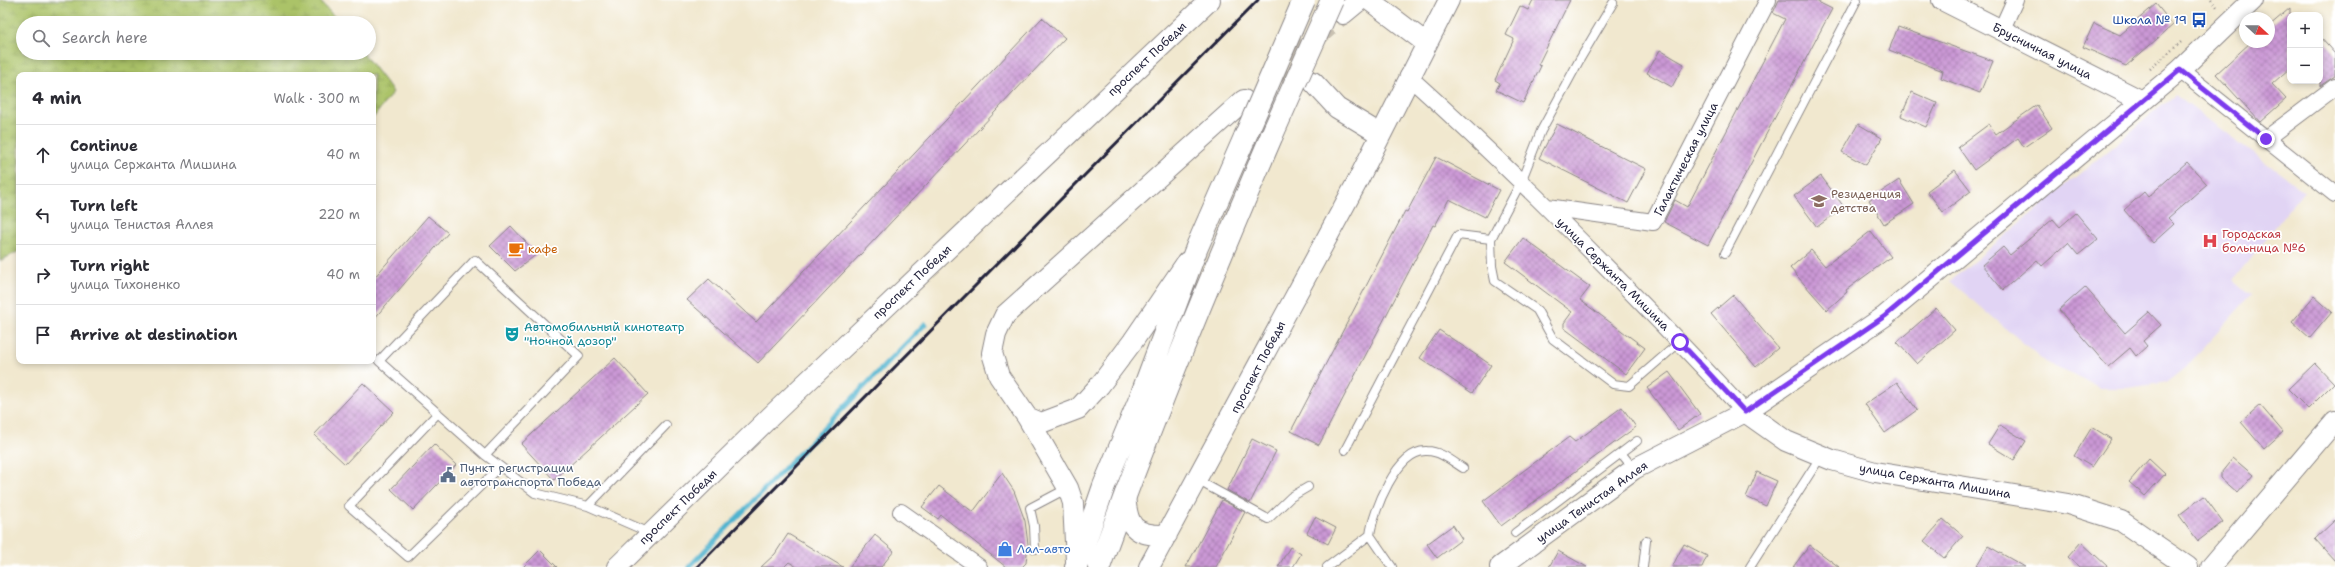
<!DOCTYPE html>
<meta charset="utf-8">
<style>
:root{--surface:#fff;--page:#f2f2f3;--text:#2b2b33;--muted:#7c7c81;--line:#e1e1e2}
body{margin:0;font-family:"Shantell Sans",sans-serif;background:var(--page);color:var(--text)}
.controls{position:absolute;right:12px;top:12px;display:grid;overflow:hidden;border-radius:8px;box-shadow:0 2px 6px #0003}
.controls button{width:36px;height:36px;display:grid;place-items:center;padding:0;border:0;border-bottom:1px solid var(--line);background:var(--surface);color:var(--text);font:20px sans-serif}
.compass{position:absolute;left:2239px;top:12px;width:36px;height:36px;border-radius:50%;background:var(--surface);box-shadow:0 2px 6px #0003;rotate:111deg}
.stop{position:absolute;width:12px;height:12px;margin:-9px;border:3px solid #7c3aed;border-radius:50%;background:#fff}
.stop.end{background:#7c3aed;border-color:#fff;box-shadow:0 1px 4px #0008}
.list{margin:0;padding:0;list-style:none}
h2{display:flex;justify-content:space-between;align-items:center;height:52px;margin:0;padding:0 16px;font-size:17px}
h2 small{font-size:13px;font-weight:400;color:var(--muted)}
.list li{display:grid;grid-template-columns:26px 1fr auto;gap:12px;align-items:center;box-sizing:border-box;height:60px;padding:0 16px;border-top:1px solid var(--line)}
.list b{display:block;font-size:15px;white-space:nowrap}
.list p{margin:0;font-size:13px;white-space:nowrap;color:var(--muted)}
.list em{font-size:13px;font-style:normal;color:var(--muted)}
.icon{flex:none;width:22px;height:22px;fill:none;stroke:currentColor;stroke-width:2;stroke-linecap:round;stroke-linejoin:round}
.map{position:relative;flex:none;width:2335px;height:567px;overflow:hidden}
.search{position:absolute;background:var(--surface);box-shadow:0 2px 6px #0003;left:16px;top:16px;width:360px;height:44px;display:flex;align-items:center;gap:10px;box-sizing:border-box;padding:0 14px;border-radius:22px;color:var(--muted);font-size:15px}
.panel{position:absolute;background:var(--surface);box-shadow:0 2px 6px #0003;left:16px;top:72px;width:360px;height:292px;border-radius:8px}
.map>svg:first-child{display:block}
.built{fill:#e1d4f4;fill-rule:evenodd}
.wetland{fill:url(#wetland-marsh);stroke:#667252}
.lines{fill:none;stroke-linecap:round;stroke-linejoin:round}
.stream{stroke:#50b4cf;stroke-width:5}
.building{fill:url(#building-cross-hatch)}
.tertiary-tunnel{stroke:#c8c0b1;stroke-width:20;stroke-dasharray:20 10;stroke-linecap:butt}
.service-casing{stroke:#8a8585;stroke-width:10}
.minor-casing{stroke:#8a8585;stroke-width:18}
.tertiary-casing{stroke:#8a8585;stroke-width:22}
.primary-casing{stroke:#8a8585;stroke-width:24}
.path{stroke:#8a8585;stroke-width:2.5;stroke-dasharray:1 3;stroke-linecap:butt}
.service{stroke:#fff;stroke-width:8}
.minor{stroke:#fff;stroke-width:16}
.tertiary{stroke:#fff;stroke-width:20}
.primary{stroke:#fff;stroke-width:22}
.rail{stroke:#22223b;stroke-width:3}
.primary-bridge-casing{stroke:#8a8585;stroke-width:24;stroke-linecap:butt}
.primary-bridge{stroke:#fff;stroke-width:22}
.route{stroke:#7c3aed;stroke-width:5}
.labels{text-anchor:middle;stroke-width:3.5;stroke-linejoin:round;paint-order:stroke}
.transit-label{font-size:12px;fill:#164399;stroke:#fff;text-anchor:end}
.street-label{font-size:12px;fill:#22223b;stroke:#fff}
.education-label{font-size:12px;fill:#785e54;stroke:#fff;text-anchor:start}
.health-label{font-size:12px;fill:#be3a42;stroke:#fff;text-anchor:start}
.food-label{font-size:12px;fill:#c56008;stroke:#fff;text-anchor:start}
.culture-label{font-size:12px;fill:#0d838f;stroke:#fff;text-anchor:start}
.service-label{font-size:12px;fill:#4e5e75;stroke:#fff;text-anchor:start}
.shop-label{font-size:12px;fill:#366cbe;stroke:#fff;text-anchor:start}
</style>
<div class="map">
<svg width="2335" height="567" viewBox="0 0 2335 567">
<defs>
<pattern id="wetland-marsh" width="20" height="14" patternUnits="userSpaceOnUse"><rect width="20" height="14" fill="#abc368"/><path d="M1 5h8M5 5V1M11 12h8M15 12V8" fill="none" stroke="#93a75b"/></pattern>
<pattern id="building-cross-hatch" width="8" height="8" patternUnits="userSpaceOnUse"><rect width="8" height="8" fill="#cb98d5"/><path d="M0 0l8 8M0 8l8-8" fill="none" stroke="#a47cae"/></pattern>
</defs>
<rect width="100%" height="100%" fill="#fff"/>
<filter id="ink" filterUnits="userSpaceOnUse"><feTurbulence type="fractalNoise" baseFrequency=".025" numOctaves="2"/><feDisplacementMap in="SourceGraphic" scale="8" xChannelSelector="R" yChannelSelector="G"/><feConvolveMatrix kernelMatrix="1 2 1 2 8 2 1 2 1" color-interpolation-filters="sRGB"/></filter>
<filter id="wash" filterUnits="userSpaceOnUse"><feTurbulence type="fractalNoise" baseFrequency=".012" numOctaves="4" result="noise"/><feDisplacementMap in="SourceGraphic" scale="16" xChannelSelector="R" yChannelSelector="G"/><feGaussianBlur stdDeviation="0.9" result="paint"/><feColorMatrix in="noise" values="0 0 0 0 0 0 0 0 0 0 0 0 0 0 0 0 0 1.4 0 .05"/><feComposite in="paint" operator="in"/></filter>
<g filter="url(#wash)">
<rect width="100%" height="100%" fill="#f1e8cf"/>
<!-- built -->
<path class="built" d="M2175 95 2304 191 2233 280 2251 295 2187 366 2167 382 2128 388H2099L2074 374 2047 363 1950 281ZM2206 184 2168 218 2173 224 2153 243 2124 210 2144 193 2148 197ZM2076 213 2097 239 2078 255 2068 243 2042 266 2037 260 2003 290 1982 265 2003 247 2010 255 2053 219 2060 227ZM2085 287 2125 333 2149 312 2161 325 2143 341 2147 347 2137 355 2130 348 2107 367 2059 310Z"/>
<!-- wetland -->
<path class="wetland" d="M0 0H319L340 23H23V53H363L393 92 373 118V75H19V251L0 261Z"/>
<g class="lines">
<!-- stream -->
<path class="stream" d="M689 567 925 324"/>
</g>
<g id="blocks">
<!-- building -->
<path class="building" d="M1533 0H1570L1538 65 1541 66 1523 103 1496 90 1500 83 1495 80 1514 39 1506 35 1520 6 1528 10Z
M1779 0H1814L1832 9 1708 245 1664 222 1675 200 1687 207 1785 19 1773 13Z
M2156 4 2173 25 2126 66 2083 47 2094 23 2120 35Z
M2290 8V68L2272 84 2286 99 2260 122 2216 74 2251 42H2269V26Z
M1042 18 1065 38 758 363 687 300 709 279 756 322Z
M1898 27 1993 61 1980 93 1941 78 1943 71 1889 50Z
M2320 37 2335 54V76L2320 86Z
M1660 50 1684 64 1672 87 1647 73Z
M1912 92 1937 103 1926 127 1901 116Z
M2037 105 2052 128 2024 147 2018 138 1974 170 1958 147 1989 124 1996 134Z
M1557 124 1646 169 1628 203 1539 158Z
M1858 124 1882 138 1866 165 1842 152Z
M1436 157 1499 190 1485 217 1449 199 1435 226 1433 225 1319 445 1291 431 1405 211 1407 212Z
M2187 162 2207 184 2168 218 2174 224 2153 243 2124 210 2144 192 2148 197Z
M1955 170 1971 191 1943 212 1927 191Z
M1821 176 1844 207 1817 227 1794 196Z
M1899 180 1914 204 1884 224 1869 200Z
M2076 213 2098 239 2078 255 2068 243 2042 266 2037 260 2003 290 1982 265 2003 247 2010 255 2053 219 2060 227Z
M428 216 448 233 373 320V279Z
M511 226 537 254 515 271 490 246Z
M1871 231 1891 257 1846 290 1847 292 1827 310 1790 268 1811 250 1825 266Z
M1523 238 1590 287 1580 300 1645 348 1626 374 1564 328V323L1572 312 1505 262Z
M2085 287 2125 333 2149 312 2161 325 2143 341 2147 346 2136 356 2130 348 2108 367 2059 310Z
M1733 295 1778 348 1756 367 1711 314Z
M2314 296 2332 312 2310 338 2292 322Z
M1936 308 1955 330 1917 364 1897 342Z
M1439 330 1491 365 1472 393 1420 358Z
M615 358 648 394 554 480 521 444Z
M2315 363 2334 383 2308 409 2288 389Z
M1669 372 1700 414 1678 430 1647 388Z
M1897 382 1917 410 1885 433 1865 404Z
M363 383 394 412 345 464 314 435Z
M2260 405 2283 432 2264 449 2241 422Z
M1622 407 1636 427 1501 526 1483 501 1569 437 1575 442Z
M2000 425 2026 441 2014 460 1988 444Z
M2092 427 2111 439 2092 467 2074 456Z
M1252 439 1276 451 1250 503 1227 490Z
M434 444 456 465 413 510 391 489Z
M2233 458 2253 475 2238 493 2221 478V473Z
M2149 459 2165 474 2145 496 2129 482Z
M1757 472 1777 481 1766 506 1746 497Z
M1002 473 1014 491 1025 521 1028 544 1026 563 1022 567H1006L941 515 938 519 922 507 939 486 973 512Z
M2204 496 2223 522 2198 541 2179 515Z
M1222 500 1245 512 1216 567H1186Z
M1315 517 1336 528 1328 544 1307 533Z
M1943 519 1963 536 1944 558 1924 541Z
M2335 520V561L2315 539Z
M1453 525 1462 539 1437 558 1427 544Z
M788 534 843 567H797L789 562 784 567H761L775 554Z
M875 535 894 551 881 567H849Z
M2081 542 2108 567H2079L2068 557Z
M1684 544 1707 556 1702 567H1672Z
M1810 545 1839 567H1793Z
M1988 546 2025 567H1976Z
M1290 547 1301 554 1293 567H1278Z
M540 550 557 567H523Z
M1558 551 1587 567H1549Z"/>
</g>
</g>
<g filter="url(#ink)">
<use href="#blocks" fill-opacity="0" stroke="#8a8585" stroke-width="1"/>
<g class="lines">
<!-- tertiary-tunnel -->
<path class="tertiary-tunnel" d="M1269 79 1343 14"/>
<defs>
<path id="service" d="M1613 3 1580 59 1541 131 1521 182 1491 239 1492 266 1495 281 1537 310 1553 339 1613 384 1629 386 1680 342
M1725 253 1857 0
M438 413 349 506 408 557 500 467
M1345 450 1458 235 1491 239
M1621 453 1634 469
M485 455 579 356 475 260 379 361 485 455 535 493 588 506 650 533
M1197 480 1268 519 1291 497 1308 487
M588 506 666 425
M1515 533 1637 441
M1370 535C1373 512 1397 449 1427 451 1440 451 1452 461 1463 468
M1035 549 1034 526 1030 508 1068 488
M1327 567 1370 535 1392 567
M1643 567 1646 541
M1750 567 1821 456"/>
<path id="minor" d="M2001 31 2015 0
M2180 70 2335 194
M1408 76C1526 182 1637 296 1745 412
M2266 139 2335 87
M1547 207 1653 222 1768 0
M901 512 979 567"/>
<path id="tertiary" d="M1369 0 1426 43
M1942 0 2142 101
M1343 14 1360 0
M1313 82 1337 108 1380 134
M1745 412 1786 441 1832 460 1875 472 2068 504 2121 521 2188 567
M1027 417 1041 423 1078 409 1100 385 1133 341 1187 262
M1125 494C1127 526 1133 536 1167 535
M1076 561 1073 503 1068 488 1027 417 999 376 992 353 996 334 1005 315 1244 100
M617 567 771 416 1210 0
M1149 567 1356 184 1449 0
M1500 567 1634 469 1745 412 1885 316 2180 70 2253 0
M2211 567 2335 421"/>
<path id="primary" d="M1076 567 1104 486 1140 399 1197 247 1245 137
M1099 567C1151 421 1211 277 1272 135"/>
</defs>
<!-- service casing -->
<use href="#service" class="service-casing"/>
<!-- minor casing -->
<use href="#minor" class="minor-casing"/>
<!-- tertiary casing -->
<use href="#tertiary" class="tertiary-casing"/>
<!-- primary casing -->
<use href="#primary" class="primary-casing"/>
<!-- path -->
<path class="path" d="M2211 0 2218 8
M2150 69 2181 42"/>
<!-- service -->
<use href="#service" class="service"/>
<!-- minor -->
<use href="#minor" class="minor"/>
<!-- tertiary -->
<use href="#tertiary" class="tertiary"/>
<!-- primary -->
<use href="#primary" class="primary"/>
<!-- rail -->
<path class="rail" d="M697 567 1258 0"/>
<defs>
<path id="primary-bridge" d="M1272 135 1332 0
M1245 137 1304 0"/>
</defs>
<!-- primary-bridge casing -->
<use href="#primary-bridge" class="primary-bridge-casing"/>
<!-- primary-bridge -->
<use href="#primary-bridge" class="primary-bridge"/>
</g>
</g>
<g class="lines" filter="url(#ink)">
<!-- route -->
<path class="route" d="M1680 342 1745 412 1885 316 2180 70 2266 139"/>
</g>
<!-- icons -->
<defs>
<symbol id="bus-bare" viewBox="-9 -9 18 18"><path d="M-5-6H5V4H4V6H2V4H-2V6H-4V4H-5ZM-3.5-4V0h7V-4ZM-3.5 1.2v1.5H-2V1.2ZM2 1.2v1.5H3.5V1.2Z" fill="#1a4fb4" stroke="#fff" stroke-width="2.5" paint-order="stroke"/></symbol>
<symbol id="school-bare" viewBox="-9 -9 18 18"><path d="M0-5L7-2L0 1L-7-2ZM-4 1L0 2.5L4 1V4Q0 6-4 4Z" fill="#8d6e63" stroke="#fff" stroke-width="2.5" paint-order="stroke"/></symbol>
<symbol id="hospital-bare" viewBox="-9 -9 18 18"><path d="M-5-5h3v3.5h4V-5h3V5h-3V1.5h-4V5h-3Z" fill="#e0444e" stroke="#fff" stroke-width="2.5" paint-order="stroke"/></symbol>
<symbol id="cafe-bare" viewBox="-9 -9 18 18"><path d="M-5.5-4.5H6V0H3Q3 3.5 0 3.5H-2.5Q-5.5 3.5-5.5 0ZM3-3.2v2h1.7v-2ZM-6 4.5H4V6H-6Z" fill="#e8710a" stroke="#fff" stroke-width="2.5" paint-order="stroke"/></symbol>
<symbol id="theatre-bare" viewBox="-9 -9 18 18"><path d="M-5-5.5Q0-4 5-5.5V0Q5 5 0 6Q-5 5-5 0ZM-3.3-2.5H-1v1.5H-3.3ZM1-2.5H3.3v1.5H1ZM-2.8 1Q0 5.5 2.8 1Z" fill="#0f9aa8" stroke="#fff" stroke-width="2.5" paint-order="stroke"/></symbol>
<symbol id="civic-bare" viewBox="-9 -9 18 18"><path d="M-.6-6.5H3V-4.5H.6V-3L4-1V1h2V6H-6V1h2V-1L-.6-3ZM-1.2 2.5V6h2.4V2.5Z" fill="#5c6f8a" stroke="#fff" stroke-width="2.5" paint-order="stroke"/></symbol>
<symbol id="shop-bare" viewBox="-9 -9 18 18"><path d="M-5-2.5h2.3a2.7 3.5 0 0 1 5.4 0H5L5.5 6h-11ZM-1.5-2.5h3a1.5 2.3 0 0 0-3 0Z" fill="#3f7fe0" stroke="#fff" stroke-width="2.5" paint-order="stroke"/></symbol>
</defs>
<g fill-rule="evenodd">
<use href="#bus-bare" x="2188" y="9" width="22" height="22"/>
<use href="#school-bare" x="1808" y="190" width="22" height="22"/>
<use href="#hospital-bare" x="2199" y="230" width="22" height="22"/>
<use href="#cafe-bare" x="505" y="238" width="22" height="22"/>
<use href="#theatre-bare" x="501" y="323" width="22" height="22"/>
<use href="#civic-bare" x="437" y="464" width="22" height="22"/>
<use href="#shop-bare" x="994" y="538" width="22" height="22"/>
</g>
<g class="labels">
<!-- transit labels -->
<g class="transit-label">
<text x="2187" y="24">Школа № 19</text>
</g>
<!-- street labels -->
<g class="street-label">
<text transform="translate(2042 51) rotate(27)" y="4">Брусничная улица</text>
<text transform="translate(1147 59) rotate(-43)" y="4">проспект Победы</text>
<text transform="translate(1686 159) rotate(-63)" y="4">Галактическая улица</text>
<text transform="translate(1613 274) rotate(45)" y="4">улица Сержанта Мишина</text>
<text transform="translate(912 282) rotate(-43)" y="4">проспект Победы</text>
<text transform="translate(1258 367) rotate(-62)" y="4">проспект Победы</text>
<text transform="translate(1935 481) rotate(10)" y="4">улица Сержанта Мишина</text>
<text transform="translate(1592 502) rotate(-35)" y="4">улица Тенистая Аллея</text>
<text transform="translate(678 507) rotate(-44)" y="4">проспект Победы</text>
</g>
<!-- education labels -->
<g class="education-label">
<text x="1831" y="198">Резиденция<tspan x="1831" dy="14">детства</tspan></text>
</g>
<!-- health labels -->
<g class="health-label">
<text x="2222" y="238">Городская<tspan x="2222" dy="14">больница №6</tspan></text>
</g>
<!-- food labels -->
<g class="food-label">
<text x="528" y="253">кафе</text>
</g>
<!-- culture labels -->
<g class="culture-label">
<text x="524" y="331">Автомобильный кинотеатр<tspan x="524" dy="14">"Ночной дозор"</tspan></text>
</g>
<!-- service labels -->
<g class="service-label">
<text x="460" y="472">Пункт регистрации<tspan x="460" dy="14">автотранспорта Победа</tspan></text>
</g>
<!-- shop labels -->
<g class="shop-label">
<text x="1017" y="553">Лал-авто</text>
</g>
</g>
</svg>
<div class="controls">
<button>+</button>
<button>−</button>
</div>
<svg class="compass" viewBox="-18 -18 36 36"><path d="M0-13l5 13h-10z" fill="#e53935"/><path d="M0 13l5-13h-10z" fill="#7c7c81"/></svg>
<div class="stop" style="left:1680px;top:342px"></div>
<div class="stop end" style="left:2266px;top:139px"></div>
<div class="search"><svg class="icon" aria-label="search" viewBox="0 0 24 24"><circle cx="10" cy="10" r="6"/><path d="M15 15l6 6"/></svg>Search here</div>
<section class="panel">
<h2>4 min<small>Walk · 300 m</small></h2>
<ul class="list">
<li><svg class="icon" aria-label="ahead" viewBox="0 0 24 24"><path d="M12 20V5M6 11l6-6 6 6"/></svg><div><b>Continue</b><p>улица Сержанта Мишина</p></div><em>40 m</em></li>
<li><svg class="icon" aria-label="left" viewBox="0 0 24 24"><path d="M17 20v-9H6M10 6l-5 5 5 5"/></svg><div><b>Turn left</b><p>улица Тенистая Аллея</p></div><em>220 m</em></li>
<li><svg class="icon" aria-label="right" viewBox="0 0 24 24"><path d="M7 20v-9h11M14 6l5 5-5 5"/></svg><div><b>Turn right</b><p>улица Тихоненко</p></div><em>40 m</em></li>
<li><svg class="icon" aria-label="arrive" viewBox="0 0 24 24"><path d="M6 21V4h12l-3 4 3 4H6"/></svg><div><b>Arrive at destination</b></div></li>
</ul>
</section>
</div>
